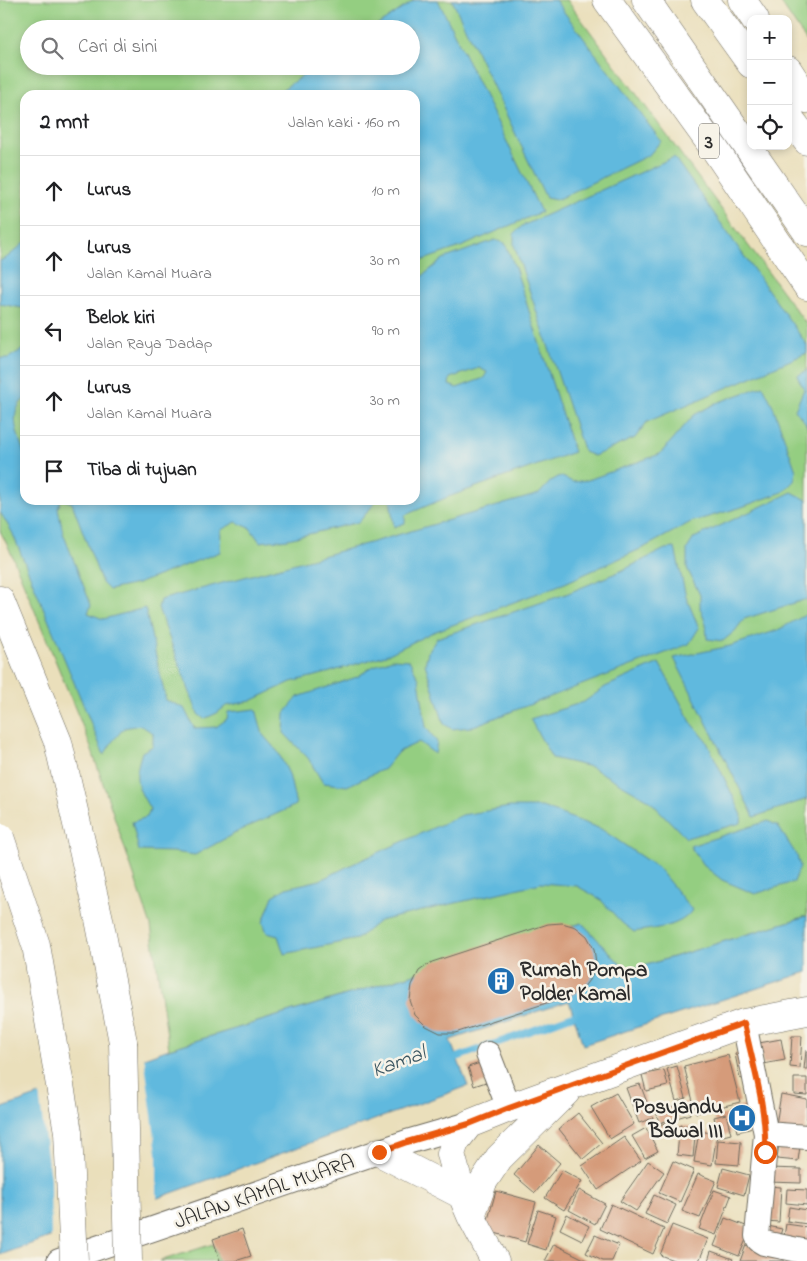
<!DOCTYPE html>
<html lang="id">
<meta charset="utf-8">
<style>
:root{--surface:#fff;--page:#f2f2f2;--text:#202124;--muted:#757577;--line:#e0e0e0}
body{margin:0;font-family:"Indie Flower",sans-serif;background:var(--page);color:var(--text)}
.controls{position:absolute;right:15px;top:15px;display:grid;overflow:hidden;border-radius:10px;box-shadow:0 2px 8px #0003}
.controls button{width:45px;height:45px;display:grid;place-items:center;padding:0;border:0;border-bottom:1px solid var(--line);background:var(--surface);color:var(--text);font:25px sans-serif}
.stop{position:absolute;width:15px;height:15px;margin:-11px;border:4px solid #ea580c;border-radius:50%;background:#fff}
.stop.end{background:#ea580c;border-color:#fff;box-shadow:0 1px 5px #0008}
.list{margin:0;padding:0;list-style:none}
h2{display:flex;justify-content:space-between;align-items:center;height:65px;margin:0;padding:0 20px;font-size:21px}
h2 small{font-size:16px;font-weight:400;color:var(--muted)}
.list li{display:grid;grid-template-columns:32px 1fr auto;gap:15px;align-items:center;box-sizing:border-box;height:70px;padding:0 20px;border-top:1px solid var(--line)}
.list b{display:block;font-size:19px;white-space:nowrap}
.list p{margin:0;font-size:16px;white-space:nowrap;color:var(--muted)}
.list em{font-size:16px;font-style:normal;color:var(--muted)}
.icon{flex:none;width:28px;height:28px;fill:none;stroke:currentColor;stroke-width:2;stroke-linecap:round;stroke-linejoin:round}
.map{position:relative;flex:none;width:807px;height:1261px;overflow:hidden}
.search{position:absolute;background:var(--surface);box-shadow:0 2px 8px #0003;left:20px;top:20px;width:400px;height:55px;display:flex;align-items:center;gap:12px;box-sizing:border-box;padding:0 18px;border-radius:28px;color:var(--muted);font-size:19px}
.panel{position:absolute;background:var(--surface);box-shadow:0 2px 8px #0003;left:20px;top:90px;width:400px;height:415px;border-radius:15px}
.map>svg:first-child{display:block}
.green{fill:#94ce81;stroke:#607c56;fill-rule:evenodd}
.water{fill:#61b9de;stroke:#467284;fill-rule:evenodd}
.pier{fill:#eadfbb}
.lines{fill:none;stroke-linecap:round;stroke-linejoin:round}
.stream{stroke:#61b9de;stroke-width:7}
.building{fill:#d59b7a}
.minor-casing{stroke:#6e6a5d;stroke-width:26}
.major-casing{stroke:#6e6a5d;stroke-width:29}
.highway-casing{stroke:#6e6a5d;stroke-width:29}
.minor{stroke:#fff;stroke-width:24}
.major{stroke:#fff;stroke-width:28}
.highway{stroke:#fff;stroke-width:28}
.highway-bridge-casing{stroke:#6e6a5d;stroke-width:29;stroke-linecap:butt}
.highway-bridge{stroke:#fff;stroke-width:28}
.route{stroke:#ea580c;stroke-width:6}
.labels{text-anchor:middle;stroke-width:5;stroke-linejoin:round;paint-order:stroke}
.shield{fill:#f7f3e8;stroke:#686764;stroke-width:1}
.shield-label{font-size:20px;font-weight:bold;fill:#2b2b2b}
.poi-label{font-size:21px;font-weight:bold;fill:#2b2b2b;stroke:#f7f3e8;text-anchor:start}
.street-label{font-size:21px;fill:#2b2b2b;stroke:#f7f3e8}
.water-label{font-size:22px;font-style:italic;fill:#3b5661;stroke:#f7f3e8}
</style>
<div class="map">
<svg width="807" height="1261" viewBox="0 0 807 1261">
<rect width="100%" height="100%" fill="#f7f3e8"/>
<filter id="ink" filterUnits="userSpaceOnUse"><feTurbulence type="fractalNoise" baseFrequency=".02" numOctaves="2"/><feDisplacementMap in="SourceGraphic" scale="10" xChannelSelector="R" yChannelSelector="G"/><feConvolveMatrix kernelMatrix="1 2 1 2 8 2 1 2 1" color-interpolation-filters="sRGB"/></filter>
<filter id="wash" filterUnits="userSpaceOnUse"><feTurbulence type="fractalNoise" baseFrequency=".0096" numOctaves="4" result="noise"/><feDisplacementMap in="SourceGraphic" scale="20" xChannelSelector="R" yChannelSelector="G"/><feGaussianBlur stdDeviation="1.12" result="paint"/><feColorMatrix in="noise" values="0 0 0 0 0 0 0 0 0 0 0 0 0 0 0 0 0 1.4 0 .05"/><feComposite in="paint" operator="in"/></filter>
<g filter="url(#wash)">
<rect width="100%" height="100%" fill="#eadfbb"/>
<!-- green -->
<path class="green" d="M0 0H567L807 325V916L627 971 582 923 169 1049 151 926 89 742 8 546 0 531ZM29 29H411V66H29ZM25 95H415V500H25Z
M779 0H807V42Z
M213 1244 219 1261H160Z"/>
<!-- water -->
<path class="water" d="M415 0H438L541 212 463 246 415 263V95H274L317 66H411V29H372Z
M452 0H555L661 141 649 155 556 200 546 198Z
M674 157 807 345V353L647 422 635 438 594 456 584 452 514 245V234L522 226Z
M495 240 505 243 515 267 574 452 448 497 405 515V523L394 527 390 500H415V279L420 278 443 259ZM479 368 487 372 484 378 457 388 449 385 450 378Z
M25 242V306L22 308 0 304V261L9 256Z
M25 348V398C6 416 20 436 25 457 28 470 25 486 25 500H61L58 508 63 533 91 605 88 613 103 619 145 608 166 700 184 708 194 728 216 727 227 719 228 712 256 709 263 735 278 752 289 774 296 805 239 831 195 855 173 852 139 851 132 822 147 817 150 809C136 785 133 780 142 752L153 746V733L140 725 124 728 112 742 104 755 12 532 0 512V358H8Z
M807 370V427L805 422 795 410 804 389 797 376Z
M763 386 773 406 796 471 794 481 783 492 739 508 691 522 645 547 565 583 431 633 389 654 327 673 291 682 251 701 226 706 217 713 204 719 198 714 158 608 160 600 373 542 539 494 551 481 560 476 573 482 588 480 660 454 694 415 716 403Z
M792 492 807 500V599L744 619 735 631 723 641 707 639 706 624 700 608V595L687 568V549L694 538Z
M64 500H373L374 504 359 522 288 539 260 542 250 528 236 522 221 530 220 552 137 584 109 590 102 583 72 503Z
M675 548 686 597 699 628 689 644 471 727 452 729 444 724 425 664 428 652 437 638 566 594 623 570 665 549Z
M807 614V799L754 817 674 658 730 646 778 630Z
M392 659 409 660 419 679 426 727 437 742 435 754 419 742 398 752 384 769 347 786 323 783 308 758 284 733 285 713 298 697 357 677 372 667Z
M659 663 691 722 706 740 742 815 741 823 686 838 649 800 591 767 552 758 530 719 584 702 605 687Z
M510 807H542L601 829 658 868 692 910C681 928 653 928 634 932L622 923 600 899 577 886 541 883 379 921 357 939 284 954 278 936 267 933 263 922 273 896 286 888 320 880 355 863 462 815Z
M768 821 778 826 797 856 800 866 794 882 755 894 722 880 703 865 690 846Z
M807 916V972L583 1045 569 1001 450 1040 468 1086 0 1255V1109L169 1049 582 923 627 971Z"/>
<!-- pier -->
<path class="pier" d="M144 1056 157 1153V1201L51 1240 50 1179 39 1093Z"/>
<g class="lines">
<!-- stream -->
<path class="stream" d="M450 1060 583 1012"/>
</g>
<g id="blocks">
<!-- building -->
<path class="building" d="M562 923 576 927 587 936 594 949 596 963 592 976 583 988 571 995 455 1033H440L426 1026 415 1015 410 1000 412 985 419 971 432 962 548 924Z
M792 1036H802L800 1068 790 1067Z
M781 1039 785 1060 763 1064 759 1043Z
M748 1051 753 1076 740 1079 735 1054Z
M806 1051H807V1069H804Z
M728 1055 740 1102 696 1113 684 1066Z
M483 1062 489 1081 474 1086 468 1067Z
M677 1066 686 1098 676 1101 667 1069Z
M664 1070 668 1086 646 1091 642 1075Z
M794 1078H807V1095L794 1094Z
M640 1084 653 1118 639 1123 626 1088Z
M616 1093 634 1124 610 1139 591 1107Z
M781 1094 807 1099V1117L804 1136 775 1131Z
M687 1102 690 1114 659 1123 656 1111Z
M748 1105 753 1128 737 1132 732 1108Z
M578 1113 602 1143 583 1159 559 1129Z
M726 1114 731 1134 719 1137 714 1117Z
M673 1121 677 1131 658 1136 655 1126Z
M680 1125 696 1127 693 1157 677 1155Z
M646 1128 658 1151 645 1158 632 1136Z
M699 1131 717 1134 712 1165 694 1162Z
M624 1137 641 1161 598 1190 582 1166Z
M718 1140 741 1142 739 1165 716 1163Z
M779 1143 800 1146 798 1161 777 1159Z
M539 1145 560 1163 535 1193 514 1175Z
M648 1161 664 1172 636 1211 620 1201Z
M673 1161 694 1170 680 1202 659 1193Z
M723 1168 749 1175 744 1195 718 1187Z
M769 1168 801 1169V1183L768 1182Z
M562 1170 582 1181 564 1210 545 1198Z
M698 1174 716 1181 700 1218 682 1211Z
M768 1186 781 1187 779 1222 766 1221Z
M787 1189 807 1190V1205L786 1203Z
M579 1190 605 1204 595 1224 569 1210Z
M714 1190 731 1196 716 1235 699 1229Z
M496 1191 536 1202 525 1242 485 1230Z
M654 1195 676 1205 667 1224 645 1214Z
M611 1204 664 1229 653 1254 600 1229Z
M789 1207 807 1210V1224L787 1221Z
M538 1210 556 1216 546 1250 527 1244Z
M567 1214 589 1226 582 1240 560 1229Z
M725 1218 751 1228 739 1256 714 1246Z
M786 1224 807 1227V1247L783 1243Z
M672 1225 708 1239 699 1261H676L660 1255Z
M763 1225 782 1229 778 1242 760 1237Z
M242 1229 251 1256 235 1261H220L213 1239Z
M595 1235 619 1245 612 1261H603L586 1253Z
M554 1244 588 1261H545Z
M746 1245 784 1259 783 1261H740Z
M711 1251 733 1259 732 1261H708Z"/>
</g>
</g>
<g filter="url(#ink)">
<use href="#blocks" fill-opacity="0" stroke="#6e6a5d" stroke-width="1"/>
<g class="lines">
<defs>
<path id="minor" d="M744 1023 766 1134 807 1137
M488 1054 509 1108
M766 1134 757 1236 759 1240 764 1243 807 1252
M59 1261 407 1142 469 1124"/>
<path id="major" d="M379 1152 462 1195
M471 1216 483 1182 499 1158 566 1092
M495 1261 471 1216 462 1195 451 1154 455 1142 469 1124 509 1108 744 1023 807 1011"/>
<path id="highway" d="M607 0 716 151 807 286
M646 0 807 232
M705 0 751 64
M742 0 755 19
M788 70 807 99
M788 116 807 141
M0 600 58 742 99 919 123 1042"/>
</defs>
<!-- minor casing -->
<use href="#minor" class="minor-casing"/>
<!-- major casing -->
<use href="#major" class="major-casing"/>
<!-- highway casing -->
<use href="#highway" class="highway-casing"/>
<!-- minor -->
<use href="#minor" class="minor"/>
<!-- major -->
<use href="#major" class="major"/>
<!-- highway -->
<use href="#highway" class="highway"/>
<defs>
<path id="highway-bridge" d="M0 837 36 945 68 1132 74 1261
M123 1042 128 1261"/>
</defs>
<!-- highway-bridge casing -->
<use href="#highway-bridge" class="highway-bridge-casing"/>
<!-- highway-bridge -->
<use href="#highway-bridge" class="highway-bridge"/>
</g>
</g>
<g class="lines" filter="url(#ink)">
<!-- route -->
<path class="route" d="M379 1152 407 1142 469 1124 509 1108 744 1023C753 1065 767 1109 765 1152"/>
</g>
<!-- icons -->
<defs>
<symbol id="building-disc" viewBox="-11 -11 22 22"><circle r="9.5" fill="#1f6fb2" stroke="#f7f3e8"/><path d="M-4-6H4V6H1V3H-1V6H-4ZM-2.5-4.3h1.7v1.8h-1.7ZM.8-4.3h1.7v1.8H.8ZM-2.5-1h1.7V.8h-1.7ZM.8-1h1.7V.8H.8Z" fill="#fff"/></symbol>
<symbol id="hospital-disc" viewBox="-11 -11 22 22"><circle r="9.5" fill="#1f6fb2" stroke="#f7f3e8"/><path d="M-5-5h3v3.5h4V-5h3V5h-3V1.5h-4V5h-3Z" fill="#fff"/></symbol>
</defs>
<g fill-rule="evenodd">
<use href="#building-disc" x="485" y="965" width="32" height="32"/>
<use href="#hospital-disc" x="726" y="1102" width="32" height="32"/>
</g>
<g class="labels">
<!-- shield labels -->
<rect class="shield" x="699" y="123.5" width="20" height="35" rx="4"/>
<g class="shield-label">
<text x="709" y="148">3</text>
</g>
<!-- poi labels -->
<g class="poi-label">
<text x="520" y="976">Rumah Pompa<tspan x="520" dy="24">Polder Kamal</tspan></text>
<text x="723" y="1113" text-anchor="end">Posyandu<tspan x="723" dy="24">Bawal III</tspan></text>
</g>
<!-- street labels -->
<g class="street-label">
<text transform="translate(264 1191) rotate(-19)" y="7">JALAN KAMAL MUARA</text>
</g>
<!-- water labels -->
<g class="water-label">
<text transform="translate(398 1060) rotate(-20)" y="8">Kamal</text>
</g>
</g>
</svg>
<div class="controls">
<button>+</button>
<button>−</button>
<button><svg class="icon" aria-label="locate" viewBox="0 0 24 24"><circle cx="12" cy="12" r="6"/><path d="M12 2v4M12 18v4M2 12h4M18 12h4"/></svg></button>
</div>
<div class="stop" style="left:765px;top:1152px"></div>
<div class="stop end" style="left:379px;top:1152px"></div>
<div class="search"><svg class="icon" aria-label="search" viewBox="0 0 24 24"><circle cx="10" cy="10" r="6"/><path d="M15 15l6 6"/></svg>Cari di sini</div>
<section class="panel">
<h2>2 mnt<small>Jalan kaki · 160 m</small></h2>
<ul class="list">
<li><svg class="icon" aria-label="ahead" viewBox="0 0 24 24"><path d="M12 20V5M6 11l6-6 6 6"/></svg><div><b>Lurus</b></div><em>10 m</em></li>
<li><svg class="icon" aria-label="ahead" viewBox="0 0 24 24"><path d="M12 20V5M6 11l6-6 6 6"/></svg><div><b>Lurus</b><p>Jalan Kamal Muara</p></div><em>30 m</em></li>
<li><svg class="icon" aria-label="left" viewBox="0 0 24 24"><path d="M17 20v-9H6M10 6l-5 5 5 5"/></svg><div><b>Belok kiri</b><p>Jalan Raya Dadap</p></div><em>90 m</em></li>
<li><svg class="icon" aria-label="ahead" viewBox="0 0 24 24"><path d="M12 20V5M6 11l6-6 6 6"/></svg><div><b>Lurus</b><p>Jalan Kamal Muara</p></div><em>30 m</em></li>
<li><svg class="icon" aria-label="arrive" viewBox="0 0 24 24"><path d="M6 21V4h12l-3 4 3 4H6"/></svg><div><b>Tiba di tujuan</b></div></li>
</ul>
</section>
</div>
